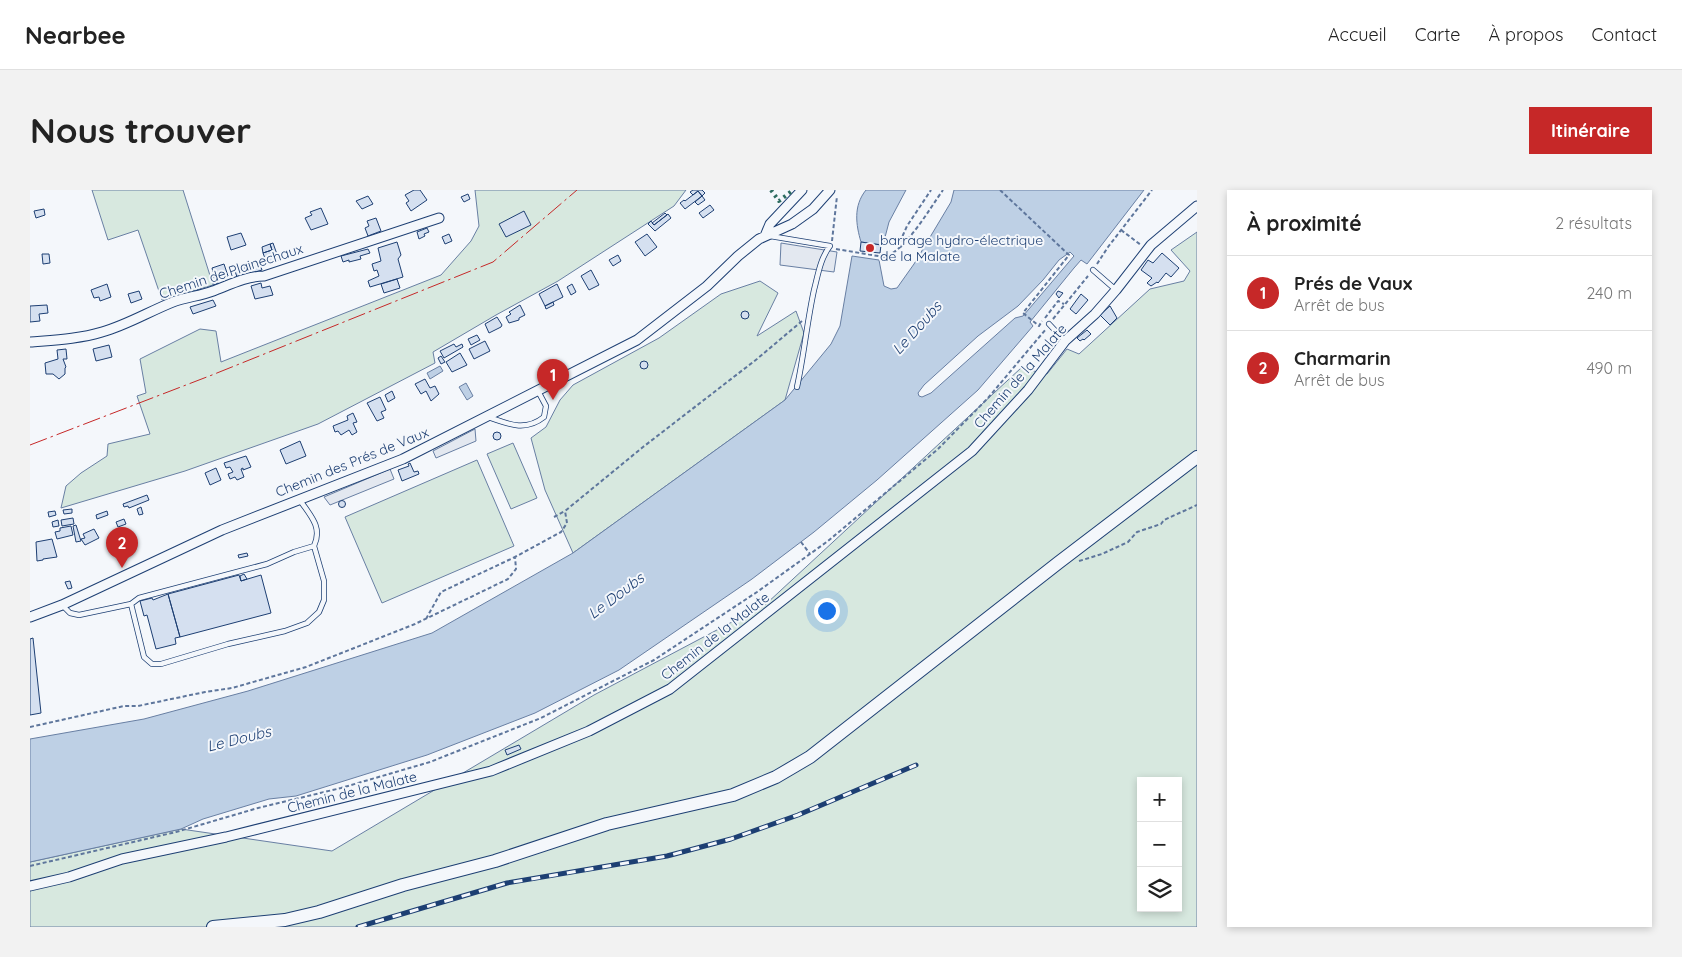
<!DOCTYPE html>
<html lang="fr">
<meta charset="utf-8">
<style>
:root{--surface:#fff;--page:#f2f2f2;--text:#222;--muted:#767676;--line:#e0e0e0;--accent:#c62828}
body{margin:0;font-family:Quicksand,sans-serif;background:var(--page);color:var(--text)}
.controls{position:absolute;right:15px;bottom:15px;display:grid;overflow:hidden;border-radius:0px;box-shadow:0 2px 8px #0003}
.controls button{width:45px;height:45px;display:grid;place-items:center;padding:0;border:0;border-bottom:1px solid var(--line);background:var(--surface);color:var(--text);font:25px sans-serif}
.you{position:absolute;left:796px;top:420px;width:18px;height:18px;margin:-12px;border:4px solid #fff;border-radius:50%;background:#1a73e8;box-shadow:0 0 0 8px #1a73e833}
.badge{display:grid;place-items:center;width:32px;height:32px;border-radius:50%;background:var(--accent);color:#fff;font-size:16px;font-weight:700}
.pin{position:absolute;translate:-50% -41px;filter:drop-shadow(0 1px 2px #0008)}
.pin::after{content:'';position:absolute;top:26px;width:18px;height:15px;background:inherit;clip-path:polygon(0 0,100% 0,50% 100%)}
.list{margin:0;padding:0;list-style:none}
h2{display:flex;justify-content:space-between;align-items:center;height:65px;margin:0;padding:0 20px;font-size:21px}
h2 small{font-size:16px;font-weight:400;color:var(--muted)}
.list li{display:grid;grid-template-columns:32px 1fr auto;gap:15px;align-items:center;box-sizing:border-box;height:75px;padding:0 20px;border-top:1px solid var(--line)}
.list b{display:block;font-size:19px;white-space:nowrap}
.list p{margin:0;font-size:16px;white-space:nowrap;color:var(--muted)}
.list em{font-size:16px;font-style:normal;color:var(--muted)}
.icon{flex:none;width:28px;height:28px;fill:none;stroke:currentColor;stroke-width:2;stroke-linecap:round;stroke-linejoin:round}
.map{position:relative;flex:none;width:1167px;height:737px;overflow:hidden;border-radius:0px}
header{display:flex;align-items:center;gap:30px;box-sizing:border-box;height:70px;padding:0 25px;background:var(--surface);border-bottom:1px solid var(--line)}
header strong{font-size:24px}
nav{display:flex;gap:28px;margin-inline-start:auto;font-size:18px}
.intro{display:flex;align-items:center;justify-content:space-between;box-sizing:border-box;height:120px;padding:0 30px}
h1{margin:0;font-size:35px}
.button{padding:12px 22px;border-radius:0px;background:var(--accent);color:#fff;font-size:18px;font-weight:700}
main{display:flex;gap:30px;padding:0 30px}
aside{flex:1;background:var(--surface);border-radius:0px;box-shadow:0 2px 8px #0003}
.map>svg:first-child{display:block}
.green{fill:#d7e8df;stroke:#687fa3;fill-rule:evenodd}
.parking{fill:#e3e8f0;stroke:#687fa3}
.water{fill:#bed0e5;stroke:#687fa3;fill-rule:evenodd}
.building{fill:#d5e0f0;stroke:#1d3f73}
.lines{fill:none;stroke-linecap:round;stroke-linejoin:round}
.service-casing{stroke:#1d3f73;stroke-width:6}
.minor-casing{stroke:#1d3f73;stroke-width:11}
.secondary-casing{stroke:#1d3f73;stroke-width:14}
.path{stroke:#5e769c;stroke-width:2;stroke-dasharray:4 2.5;stroke-linecap:butt}
.service{stroke:#f4f7fb;stroke-width:4.5}
.minor{stroke:#f4f7fb;stroke-width:9}
.secondary{stroke:#f4f7fb;stroke-width:12}
.rail-casing{stroke:#1d3f73;stroke-width:5}
.rail{stroke:#f4f7fb;stroke-width:3;stroke-dasharray:9;stroke-linecap:butt}
.hedge{stroke:#2c6c60;stroke-width:4;stroke-dasharray:2.5 4;stroke-linecap:butt}
.power{stroke:#c62828;stroke-width:1;stroke-dasharray:18 4 2.5 4;stroke-linecap:butt}
.poi-dot{fill:#c62828;stroke:#f4f7fb;stroke-width:2}
.labels{text-anchor:middle;stroke-width:4;stroke-linejoin:round;paint-order:stroke}
.poi-label{font-size:14px;fill:#1d3f73;stroke:#f4f7fb;text-anchor:start}
.street-label{font-size:14px;fill:#1d3f73;stroke:#f4f7fb}
.water-label{font-size:15px;font-style:italic;fill:#1d3f73;stroke:#f4f7fb}
</style>
<header>
<strong>Nearbee</strong>
<nav><a>Accueil</a><a>Carte</a><a>À propos</a><a>Contact</a></nav>
</header>
<div class="intro"><h1>Nous trouver</h1><a class="button">Itinéraire</a></div>
<main>
<div class="map">
<svg width="1167" height="737" viewBox="0 0 1167 737">
<rect width="100%" height="100%" fill="#f4f7fb"/>
<!-- green -->
<path class="green" d="M62 0H153L183 95 132 110 108 40 78 50Z
M445 0H656L644 16 528 91 466 125 403 162 405 173 288 234 155 281 31 318 36 296 51 283 77 266 78 254 120 244 107 206 116 203 110 169 170 139 186 141 191 172 411 85 441 51 449 36Z
M1167 42V737H0V672L151 639 302 661 564 505 736 414 991 178 1017 184 1037 159 1049 164 1120 99 1154 91 1160 81 1141 60ZM1111 591H1148V718H1111Z
M730 91 748 103 727 146 766 121 774 143 755 210 543 363 515 300 501 248 516 237 530 210 543 195 629 148 691 104Z
M483 253 507 308 481 319 457 264Z
M447 270 484 356 352 413 315 327Z"/>
<!-- parking -->
<path class="parking" d="M751 53 807 62 804 82 750 75Z
M445 239 446 251 406 268 403 261Z
M360 279 364 289 300 315 294 307Z"/>
<!-- water -->
<path class="water" d="M836 0H876L859 32 853 55 831 52C826 35 823 16 836 0Z
M924 0H1114L1057 74 1051 70 1044 78 1000 132 1003 136 948 200 847 290 784 342 722 389 589 480 505 523 397 565 266 606 239 609 173 629 151 639 0 672V549L114 529 218 501 402 443 543 363 755 210 801 154 810 136 822 66 849 70 854 96 861 99 867 98 884 74 921 12ZM1040 62 1044 66 993 126 985 128 901 203 892 207 889 206 888 203 894 195 948 146 988 116 1013 90 1029 70Z
M410 176 413 181 400 189 397 183Z
M436 193 443 206 437 210 429 197Z"/>
<!-- building -->
<path class="building" d="M384 0H390L397 10 381 21 376 13 379 11 375 5Z
M663 0H672L675 3 672 6 668 1 663 5 660 2Z
M668 1 672 6 655 19 650 13 654 10 655 11Z
M438 4 440 9 434 12 431 7Z
M338 6 343 14 332 19 326 11Z
M672 6 675 10 668 15 665 12Z
M680 15 684 20 673 28 669 23Z
M291 18 298 34 281 40 275 28 282 25 280 22Z
M14 19 15 25 6 28 4 21Z
M494 21 501 35 476 47 469 34Z
M635 23 637 25 624 35 622 33Z
M638 24 641 28 625 41 618 34 621 31 624 35Z
M346 28 351 41 338 46 335 38 339 36 337 31Z
M397 38 399 42 394 44 395 46 389 49 387 42Z
M211 43 216 55 201 60 197 47Z
M419 44 422 51 415 54 412 47Z
M617 44 627 57 615 66 605 52Z
M367 52 371 65 368 69 373 87 340 97 338 91 349 86 347 80 344 81 342 74 351 71 348 58Z
M831 52 851 55 850 63 830 61Z
M243 53 249 70 237 74 233 63 242 60 240 54Z
M240 54 242 60 233 63 232 57Z
M338 59 340 63 330 66 331 69 319 72V70L313 72 311 66Z
M1132 63 1149 78 1141 87 1136 83 1128 93 1127 92 1121 96 1117 93 1122 88 1111 80 1118 70 1123 73Z
M12 64H19L20 73 13 74Z
M588 65 591 71 583 76 579 70Z
M229 72 232 80 219 84 217 76Z
M194 74 198 86 188 89 186 82H183L182 78Z
M214 75 217 84 207 87 204 78Z
M561 80 569 95 559 100 551 86Z
M186 86 188 93 184 95 182 88Z
M367 89 370 98 354 103 351 94Z
M231 93 232 98 240 96 243 105 225 109 221 96Z
M77 94 81 107 70 111 69 107 64 108 61 100Z
M527 94 533 107 515 116 509 104Z
M542 94 546 102 541 105 537 97Z
M109 101 112 109 101 113 98 104Z
M1028 101 1033 103 1029 108 1026 104Z
M1051 104 1058 110 1046 124 1040 119Z
M183 110 186 116 163 124 160 117Z
M523 112 524 115 516 119 515 116Z
M17 115 18 123 9 124 10 131 0 132V116Z
M490 115 495 125 489 128V130L479 133 476 127 481 124 479 122Z
M1080 116 1087 128 1080 135 1070 125Z
M711 125a4 4 0 1 1 8 0a4 4 0 1 1-8 0Z
M467 127 472 135 471 137 459 143 455 134Z
M1057 140 1061 144 1054 150 1053 149 1050 151 1047 148Z
M447 145 450 150 441 155 438 149Z
M455 151 460 161 444 169 439 159Z
M424 154 426 157 432 154 433 157 414 168 410 161Z
M79 155 82 167 66 171 63 159Z
M36 159 37 169H33L36 177 35 178V184L29 189 23 184H16L15 173 28 169 27 160Z
M430 163 437 175 422 182 416 172Z
M411 166 415 172 411 174 408 168Z
M610 175a4 4 0 1 1 8 0a4 4 0 1 1-8 0Z
M395 189 400 198 405 196 409 204 401 211 396 201 391 204 385 194Z
M362 201 365 208 358 212 355 205Z
M350 207 356 220 351 222 354 228 347 231 337 213Z
M323 223 327 232 323 233 327 242 322 245 319 240 311 245 308 241 305 242 303 236 318 230 317 226Z
M463 246a4 4 0 1 1 8 0a4 4 0 1 1-8 0Z
M270 251 276 266 256 274 250 260Z
M216 266 221 277 213 280V278L211 279 214 287 207 290 205 287 200 289 198 284 203 282 200 277 196 278 194 273Z
M380 273 384 282 388 281 389 284 372 291 368 280 379 276 378 274Z
M186 278 191 290 180 295 175 283Z
M117 305 119 310 99 318 98 316 94 317 93 314Z
M308.5 314a3.5 3.5 0 1 1 7 0a3.5 3.5 0 1 1-7 0Z
M111 317 113 324 109 325 107 319Z
M42 319V323L34 324 33 320Z
M25 321 26 325 19 327 18 322Z
M77 321 78 325 67 329 66 325Z
M43 328 44 334 32 336 31 330Z
M94 329 96 334 88 337 86 332Z
M28 330 29 336 23 337 22 332Z
M46 335 51 351 46 352 43 336Z
M41 336 43 345 27 349 25 342 30 341V338Z
M64 339 69 348 55 355 51 349 55 348 53 344Z
M22 349 27 367 13 369V370L7 371 6 352Z
M217 363 218 366 209 368 208 365Z
M214 384 217 389 211 391 210 386Z
M209 385 211 391 231 385 241 423 150 447 138 404Z
M40 391 42 398 38 399 35 392Z
M138 404 150 447 145 448 146 454 126 459 117 425 114 426 110 411 122 408 123 410Z
M3 448 11 523 0 525V449Z
M489 555 491 559 477 565 475 560Z"/>
<g class="lines">
<defs>
<path id="service" d="M740 46 800 56C790 69 788 85 784 100 777 132 774 165 767 197
M1063 80 1086 100
M1019 134 1035 151
M458 227C478 234 495 242 514 227L516 216 508 201
M101 414 109 408 237 374 264 362 284 356C293 337 280 325 269 309
M33 416 40 423 49 425 101 414 114 467 122 474H131L198 454 255 441 277 433 289 422 294 410V391L284 356"/>
<path id="minor" d="M735 46 740 34 772 0
M0 152C24 150 49 149 72 142 97 135 118 122 143 112 156 107 170 106 183 101 199 95 217 86 234 86L409 28
M0 427 32 415 192 340 373 269 607 150 677 96 708 66 729 49 762 34 783 19 800 0
M0 696 39 687 92 669 196 647 461 581 559 541 640 499 942 261 998 200 1035 151 1065 124 1086 100 1121 55 1167 16"/>
<path id="secondary" d="M183 737 255 730 289 722 373 695 465 671 577 634 703 605 746 587 780 567 1028 373 1167 267"/>
</defs>
<!-- service casing -->
<use href="#service" class="service-casing"/>
<!-- minor casing -->
<use href="#minor" class="minor-casing"/>
<!-- secondary casing -->
<use href="#secondary" class="secondary-casing"/>
<!-- path -->
<path class="path" d="M970 0 1039 65 993 123 1009 136 1012 131
M1091 40 1111 55
M802 51 807 6
M872 57 869 54 877 36 901 0
M806 59 854 67C875 62 900 18 913 0
M1067 74 1078 57 1122 0
M1015 128 1028 111 1034 114
M1023 129 1058 86
M524 327 535 321
M771 352 780 364
M1049 371 1072 364 1098 352 1107 342 1131 334 1134 330 1167 315
M396 429 411 402 485 367
M0 537 94 516H108L175 502 202 498 276 477 385 434 478 389 486 379 485 367 531 342 537 333 535 321 613 257 727 169 772 131
M0 676 146 642 228 618 311 598 400 572 511 528 624 470 727 402 798 351 908 259 958 208 1016 139"/>
<!-- service -->
<use href="#service" class="service"/>
<!-- minor -->
<use href="#minor" class="minor"/>
<!-- secondary -->
<use href="#secondary" class="secondary"/>
<defs>
<path id="rail" d="M328 737 477 693 637 666 701 649 768 625 886 575"/>
</defs>
<!-- rail casing -->
<use href="#rail" class="rail-casing"/>
<!-- rail -->
<use href="#rail" class="rail"/>
<!-- hedge -->
<path class="hedge" d="M741 0 749 11 763 0"/>
<!-- power -->
<path class="power" d="M0 255 182 185 463 72 547 0"/>
</g>
<!-- markers -->
<circle class="poi-dot" cx="840" cy="58" r="5"/>
<g class="labels">
<!-- poi labels -->
<g class="poi-label">
<text x="850" y="55">barrage hydro-électrique<tspan x="850" dy="16">de la Malate</tspan></text>
</g>
<!-- street labels -->
<g class="street-label">
<text transform="translate(201 81) rotate(-18)" y="5">Chemin de Plainechaux</text>
<text transform="translate(990 186) rotate(-49)" y="5">Chemin de la Malate</text>
<text transform="translate(322 272) rotate(-22)" y="5">Chemin des Prés de Vaux</text>
<text transform="translate(685 446) rotate(-38)" y="5">Chemin de la Malate</text>
<text transform="translate(322 602) rotate(-14)" y="5">Chemin de la Malate</text>
</g>
<!-- water labels -->
<g class="water-label">
<text transform="translate(887 138) rotate(-48)" y="5">Le Doubs</text>
<text transform="translate(586 406) rotate(-37)" y="5">Le Doubs</text>
<text transform="translate(209 549) rotate(-14)" y="5">Le Doubs</text>
</g>
</g>
</svg>
<div class="controls">
<button>+</button>
<button>−</button>
<button><svg class="icon" aria-label="layers" viewBox="0 0 24 24"><path d="M12 4l9 5-9 5-9-5zM3 14l9 5 9-5"/></svg></button>
</div>
<div class="you"></div>
<div class="pin badge" style="left:523px;top:210px">1</div>
<div class="pin badge" style="left:92px;top:378px">2</div>
</div>
<aside>
<h2>À proximité<small>2 résultats</small></h2>
<ul class="list">
<li><span class="badge">1</span><div><b>Prés de Vaux</b><p>Arrêt de bus</p></div><em>240 m</em></li>
<li><span class="badge">2</span><div><b>Charmarin</b><p>Arrêt de bus</p></div><em>490 m</em></li>
</ul>
</aside>
</main>
